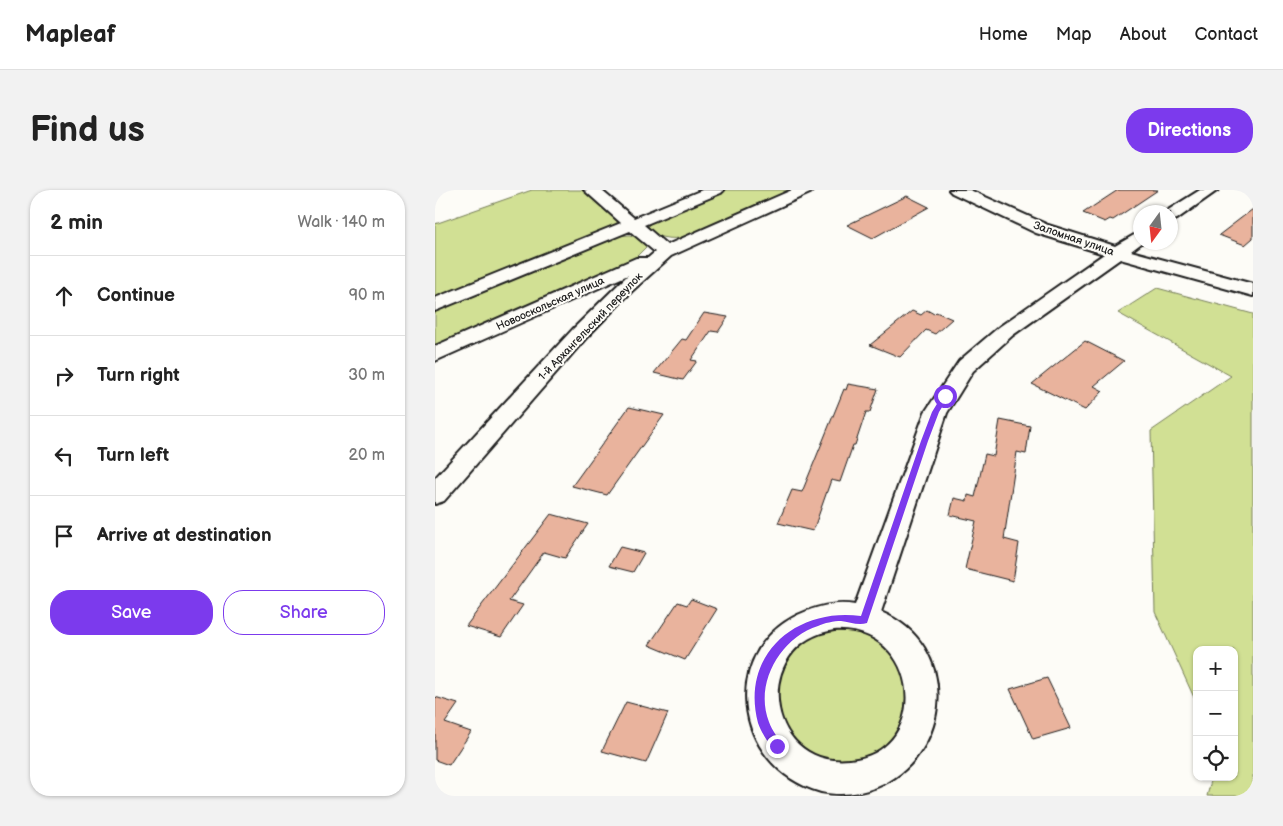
<!DOCTYPE html>
<meta charset="utf-8">
<style>
:root{--surface:#fff;--page:#f2f2f2;--text:#222;--muted:#767676;--line:#e0e0e0;--accent:#7c3aed}
body{margin:0;font-family:"Balsamiq Sans",sans-serif;background:var(--page);color:var(--text)}
.controls{position:absolute;right:15px;bottom:15px;display:grid;overflow:hidden;border-radius:10px;box-shadow:0 1px 4px #0004}
.controls button{width:45px;height:45px;display:grid;place-items:center;padding:0;border:0;border-bottom:1px solid var(--line);background:var(--surface);color:var(--text);font:25px sans-serif}
.compass{position:absolute;left:698px;top:15px;width:45px;height:45px;border-radius:50%;background:var(--surface);box-shadow:0 1px 4px #0004;rotate:195deg}
.stop{position:absolute;width:15px;height:15px;margin:-11px;border:4px solid #7c3aed;border-radius:50%;background:#fff}
.stop.end{background:#7c3aed;border-color:#fff;box-shadow:0 1px 5px #0008}
.list{margin:0;padding:0;list-style:none}
h2{display:flex;justify-content:space-between;align-items:center;height:65px;margin:0;padding:0 20px;font-size:21px}
h2 small{font-size:16px;font-weight:400;color:var(--muted)}
.list li{display:grid;grid-template-columns:32px 1fr auto;gap:15px;align-items:center;box-sizing:border-box;height:80px;padding:0 20px;border-top:1px solid var(--line)}
.list b{display:block;font-size:19px;white-space:nowrap}
.list em{font-size:16px;font-style:normal;color:var(--muted)}
.actions{display:flex;gap:10px;padding:15px 20px}
.actions a{flex:1;padding:11px 0;border:1px solid var(--accent);border-radius:20px;text-align:center;font-size:18px;color:var(--accent)}
.actions .main{background:var(--accent);color:#fff}
.icon{flex:none;width:28px;height:28px;fill:none;stroke:currentColor;stroke-width:2;stroke-linecap:round;stroke-linejoin:round}
.map{position:relative;flex:none;width:818px;height:606px;overflow:hidden;border-radius:20px}
header{display:flex;align-items:center;gap:30px;box-sizing:border-box;height:70px;padding:0 25px;background:var(--surface);border-bottom:1px solid var(--line)}
header strong{font-size:24px}
nav{display:flex;gap:28px;margin-inline-start:auto;font-size:18px}
.intro{display:flex;align-items:center;justify-content:space-between;box-sizing:border-box;height:120px;padding:0 30px}
h1{margin:0;font-size:35px}
.button{padding:12px 22px;border-radius:20px;background:var(--accent);color:#fff;font-size:18px;font-weight:700}
main{display:flex;gap:30px;padding:0 30px}
aside{flex:1;background:var(--surface);border-radius:20px;box-shadow:0 1px 4px #0004}
.map>svg:first-child{display:block}
.green{fill:#d1e094;stroke:#767e58}
.building{fill:#e9b39d;stroke:#1c1c1c}
.lines{fill:none;stroke-linecap:round;stroke-linejoin:round}
.minor-casing{stroke:#1c1c1c;stroke-width:4}
.minor{fill:#fdfcf7;fill-rule:evenodd}
.route{fill:#7c3aed}
.labels{text-anchor:middle;stroke-width:4;stroke-linejoin:round;paint-order:stroke}
.far-street-label{font-size:11px;fill:#1c1c1c;stroke:#fdfcf7}
</style>
<header>
<strong>Mapleaf</strong>
<nav><a>Home</a><a>Map</a><a>About</a><a>Contact</a></nav>
</header>
<div class="intro"><h1>Find us</h1><a class="button">Directions</a></div>
<main>
<aside>
<h2>2 min<small>Walk · 140 m</small></h2>
<ul class="list">
<li><svg class="icon" aria-label="ahead" viewBox="0 0 24 24"><path d="M12 20V5M6 11l6-6 6 6"/></svg><div><b>Continue</b></div><em>90 m</em></li>
<li><svg class="icon" aria-label="right" viewBox="0 0 24 24"><path d="M7 20v-9h11M14 6l5 5-5 5"/></svg><div><b>Turn right</b></div><em>30 m</em></li>
<li><svg class="icon" aria-label="left" viewBox="0 0 24 24"><path d="M17 20v-9H6M10 6l-5 5 5 5"/></svg><div><b>Turn left</b></div><em>20 m</em></li>
<li><svg class="icon" aria-label="arrive" viewBox="0 0 24 24"><path d="M6 21V4h12l-3 4 3 4H6"/></svg><div><b>Arrive at destination</b></div></li>
</ul>
<div class="actions"><a class="main">Save</a><a>Share</a></div>
</aside>
<div class="map">
<svg width="818" height="606" viewBox="0 0 818 606">
<rect width="100%" height="100%" fill="#fdfcf7"/>
<filter id="ink" filterUnits="userSpaceOnUse"><feTurbulence type="fractalNoise" baseFrequency=".02" numOctaves="2"/><feDisplacementMap in="SourceGraphic" scale="10" xChannelSelector="R" yChannelSelector="G"/><feConvolveMatrix kernelMatrix="1 2 1 2 8 2 1 2 1" color-interpolation-filters="sRGB"/></filter>
<g filter="url(#ink)">
<!-- green -->
<path class="green" d="M97 0H149L183 30 180 37 0 111V34Z
M288 0H362L263 44C246 49 232 51 216 43L213 36 222 27Z
M195 45 204 48 212 56 193 75 0 160V119L182 46Z
M722 98 818 124V606H772L777 587H799V460H762V514L720 422 716 241 796 186 683 123Z
M341 506a66 66 0 1 1 132 0a66 66 0 1 1-132 0Z"/>
<!-- building -->
<path class="building" d="M683 0H723L678 30 675 29 670 32 648 23Z
M472 6 494 17 438 48 412 35Z
M818 19V48L810 55 784 45Z
M492 120 499 124 501 122 517 129 500 144 491 140 465 167 435 155 477 121 486 125Z
M269 123 293 127 283 142 276 141 256 170 262 171 248 190 219 183 247 149 251 150Z
M650 151 689 171 659 196 668 201 650 220 597 194Z
M413 194 443 199 435 222H431L420 255H418L405 292 396 290 378 341 343 333 357 300 367 302 409 199 411 200Z
M194 217 229 225 172 305 137 296Z
M565 230 595 236 591 264 582 262 569 349 584 353 578 391 530 379 541 331 515 325 519 308 532 311 533 305 540 307 550 264 559 266Z
M116 324 153 334 130 368 109 362 74 411 88 415 66 447 31 436Z
M185 357 209 363 198 382 174 376Z
M256 409 282 419 250 470 214 455 243 412 252 415Z
M612 488 636 538 598 549 575 499Z
M0 507 23 514 10 533 36 542 14 575 0 570Z
M191 512 233 523 211 573 167 561Z"/>
<g class="lines">
<defs>
<path id="minor" d="M149 0H166L199 28 267 0H289L286 3 209 35 232 55 357 0H378L375 3 236 66 197 101 152 147 9 311 0 314V288L138 139 193 85 0 171V156L201 68H213L220 62 195 41 0 121V108L186 33Z
M514 0H535L613 35 680 56 706 41V52H708L696 61 818 94V106L685 69 578 145 538 181 512 223 446 422C526 455 518 565 442 597 424 604 405 606 386 602 296 577 282 455 372 421 388 415 403 412 420 415L490 222 524 171 564 137 669 64 601 43 517 3ZM399 440C487 435 498 562 415 570 329 579 315 453 399 440Z
M765 0H783L742 29 736 31V22H730Z"/>
</defs>
<!-- minor casing -->
<use href="#minor" class="minor-casing"/>
<!-- minor -->
<use href="#minor" class="minor"/>
</g>
</g>
<!-- route -->
<path class="route" d="M508 204 514 206 504 222 493 251 432 433C424 436 414 432 406 431 399 431 389 433 383 436 345 448 319 494 334 532 337 541 344 548 347 556L345 560H338C333 552 326 542 323 533 305 465 361 417 426 426L486 251 497 222Z"/>
<g class="labels">
<!-- far-street labels -->
<g class="far-street-label">
<text transform="translate(639 48) rotate(19)" y="4">Заломная улица</text>
<text transform="translate(115 113) rotate(-24)" y="4">Новооскольская улица</text>
<text transform="translate(155 136) rotate(-46)" y="4">1-й Архангельский переулок</text>
</g>
</g>
</svg>
<div class="controls">
<button>+</button>
<button>−</button>
<button><svg class="icon" aria-label="locate" viewBox="0 0 24 24"><circle cx="12" cy="12" r="6"/><path d="M12 2v4M12 18v4M2 12h4M18 12h4"/></svg></button>
</div>
<svg class="compass" viewBox="-18 -18 36 36"><path d="M0-13l5 13h-10z" fill="#e53935"/><path d="M0 13l5-13h-10z" fill="#767676"/></svg>
<div class="stop" style="left:510px;top:206px"></div>
<div class="stop end" style="left:342px;top:556px"></div>
</div>
</main>
